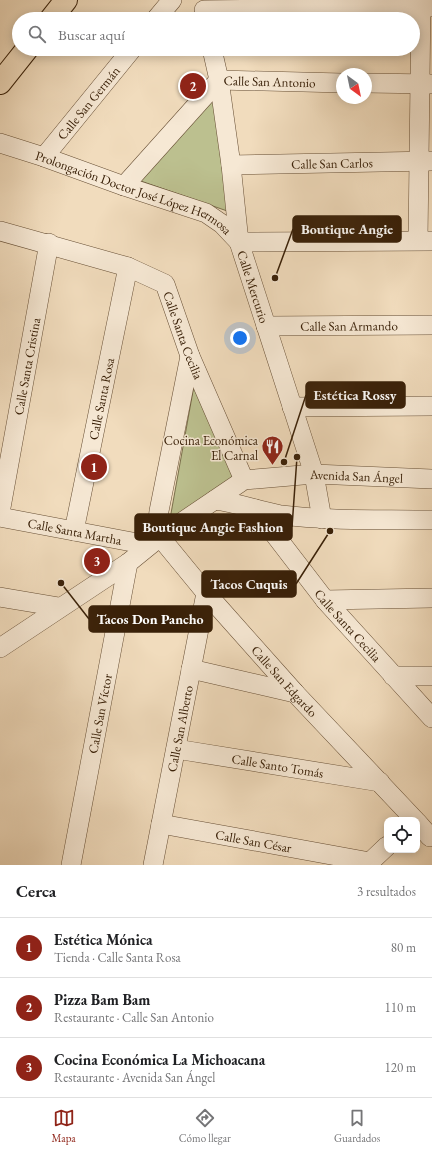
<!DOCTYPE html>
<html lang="es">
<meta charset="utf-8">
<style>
:root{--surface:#fff;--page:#f6f6f6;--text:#202124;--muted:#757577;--line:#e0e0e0;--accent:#8f2418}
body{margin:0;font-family:"EB Garamond",serif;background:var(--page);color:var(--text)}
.controls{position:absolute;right:12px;bottom:12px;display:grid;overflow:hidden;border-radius:8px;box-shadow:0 2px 10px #0003}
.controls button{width:36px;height:36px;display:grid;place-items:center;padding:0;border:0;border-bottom:1px solid var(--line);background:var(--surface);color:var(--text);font:20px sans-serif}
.compass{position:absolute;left:336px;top:68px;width:36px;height:36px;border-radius:50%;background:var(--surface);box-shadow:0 2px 10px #0003;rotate:147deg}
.you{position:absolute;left:240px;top:338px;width:14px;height:14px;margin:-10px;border:3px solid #fff;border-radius:50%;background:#1a73e8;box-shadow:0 0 0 6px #1a73e833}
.badge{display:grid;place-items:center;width:26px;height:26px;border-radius:50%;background:var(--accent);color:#fff;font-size:13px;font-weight:700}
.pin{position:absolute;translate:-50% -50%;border:2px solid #fff;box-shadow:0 1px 4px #0006}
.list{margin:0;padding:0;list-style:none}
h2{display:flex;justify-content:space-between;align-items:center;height:52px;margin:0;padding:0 16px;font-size:17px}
h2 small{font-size:13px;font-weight:400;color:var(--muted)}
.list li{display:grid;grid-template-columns:26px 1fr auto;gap:12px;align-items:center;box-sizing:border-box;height:60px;padding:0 16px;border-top:1px solid var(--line)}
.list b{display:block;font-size:15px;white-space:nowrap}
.list p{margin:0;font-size:13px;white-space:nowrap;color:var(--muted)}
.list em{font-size:13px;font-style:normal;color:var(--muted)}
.icon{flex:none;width:22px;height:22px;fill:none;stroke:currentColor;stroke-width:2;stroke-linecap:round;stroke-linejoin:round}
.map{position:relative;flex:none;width:432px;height:865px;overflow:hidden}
.search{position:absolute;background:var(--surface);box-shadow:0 2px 10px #0003;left:12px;right:12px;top:12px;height:44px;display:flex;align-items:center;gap:10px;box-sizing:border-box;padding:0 14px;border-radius:22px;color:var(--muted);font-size:15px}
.sheet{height:232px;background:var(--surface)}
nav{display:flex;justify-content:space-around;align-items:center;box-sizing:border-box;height:56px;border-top:1px solid var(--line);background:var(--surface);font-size:11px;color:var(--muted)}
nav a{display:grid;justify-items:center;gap:2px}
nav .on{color:var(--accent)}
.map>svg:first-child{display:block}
.green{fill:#bcc08f;stroke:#7a704c}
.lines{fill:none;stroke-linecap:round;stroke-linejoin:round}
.minor-casing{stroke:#674f35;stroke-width:20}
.major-casing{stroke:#392008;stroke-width:24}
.minor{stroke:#f6e8d4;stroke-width:19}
.major{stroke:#f1dcbd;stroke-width:22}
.labels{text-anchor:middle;stroke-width:3;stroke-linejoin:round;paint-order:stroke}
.street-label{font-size:13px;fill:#392008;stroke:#f6e8d4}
.poi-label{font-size:13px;fill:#392008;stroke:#f6e8d4;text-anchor:end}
.leader{fill:none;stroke:#392008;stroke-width:1.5}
.callout-dot{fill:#392008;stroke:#f6e8d4;stroke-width:1.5}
.callout{fill:#392008;stroke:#392008;stroke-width:1.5}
.callout-label{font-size:14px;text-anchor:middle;font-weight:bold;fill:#fff}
</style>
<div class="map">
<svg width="432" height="865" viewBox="0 0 432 865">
<rect width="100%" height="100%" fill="#f1dcbd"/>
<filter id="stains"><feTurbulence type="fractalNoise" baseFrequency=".005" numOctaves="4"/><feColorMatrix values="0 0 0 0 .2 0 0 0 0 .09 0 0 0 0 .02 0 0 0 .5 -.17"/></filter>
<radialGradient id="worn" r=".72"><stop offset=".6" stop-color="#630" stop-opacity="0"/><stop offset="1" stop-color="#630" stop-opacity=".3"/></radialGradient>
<!-- green -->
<path class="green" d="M217 88 233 213 135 179Z
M195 380 237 476 170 519Z"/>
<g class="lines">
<defs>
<g id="minor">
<path d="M204 10 432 7"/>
<path d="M156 19 172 0"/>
<path id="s1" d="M212 49 219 80 231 165 239 242 314 474 322 519"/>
<path d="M366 83 432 84"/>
<path id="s2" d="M0 143 44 157 124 186 206 213 222 224 239 242 432 241"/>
<path id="s3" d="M44 157 132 49"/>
<path id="s4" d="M231 165 432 161"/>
<path id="s5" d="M124 186 219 80 342 83"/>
<path id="s6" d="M0 231 128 267 165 284 190 356 244 480"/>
<path d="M418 240 421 0"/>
<path id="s7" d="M266 326 432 325"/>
<path id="s8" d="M190 356 159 511 157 528 160 537 206 593 295 693 415 820"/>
<path d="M292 407 432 406"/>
<path d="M215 500C238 503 259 511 281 515 331 521 382 519 432 520"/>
<path id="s9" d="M255 509 325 600 432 718"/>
<path id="s10" d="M0 513 49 243"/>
<path id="s11" d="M0 517 148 545"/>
<path id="s12" d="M74 531 128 267"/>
<path d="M0 597 59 607"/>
<path d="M325 600 432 598"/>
<path id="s13" d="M0 648 128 563 160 537 244 480 314 474 432 479"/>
<path d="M191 669 295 693"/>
<path d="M393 676H432"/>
<path id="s14" d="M176 749 380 782"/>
<path d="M417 822 430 837"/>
<path id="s15" d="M161 824 370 862"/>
<path id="s16" d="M71 865 128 563"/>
<path id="s17" d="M153 865 206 593"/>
<path d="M367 865 387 846"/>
</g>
<path id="major" d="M51 19 66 0
M0 83 27 49"/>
</defs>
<!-- minor casing -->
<use href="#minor" class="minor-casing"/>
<!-- major casing -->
<use href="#major" class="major-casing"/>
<!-- minor -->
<use href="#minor" class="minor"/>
<!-- major -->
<use href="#major" class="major"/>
</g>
<!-- icons -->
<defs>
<symbol id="restaurant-pin" viewBox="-11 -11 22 30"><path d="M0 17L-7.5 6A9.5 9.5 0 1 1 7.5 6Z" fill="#8f2418" stroke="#f6e8d4"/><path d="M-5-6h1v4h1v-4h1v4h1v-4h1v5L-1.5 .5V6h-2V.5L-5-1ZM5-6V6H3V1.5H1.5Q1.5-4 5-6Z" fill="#fff"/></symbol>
</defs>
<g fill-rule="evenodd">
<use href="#restaurant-pin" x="260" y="434" width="25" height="34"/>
</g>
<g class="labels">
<!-- street labels -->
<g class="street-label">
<text dy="5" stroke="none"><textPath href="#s5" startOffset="193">Calle San Antonio</textPath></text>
<text dy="5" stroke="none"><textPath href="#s3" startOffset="70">Calle San Germán</textPath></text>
<text dy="5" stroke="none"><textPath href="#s4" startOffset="101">Calle San Carlos</textPath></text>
<text dy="5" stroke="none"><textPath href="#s2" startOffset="143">Prolongación Doctor José López Hermosa</textPath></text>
<text dy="5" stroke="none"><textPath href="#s1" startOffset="242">Calle Mercurio</textPath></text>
<text dy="5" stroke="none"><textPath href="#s7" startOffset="83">Calle San Armando</textPath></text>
<text dy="5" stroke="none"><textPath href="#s6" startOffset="228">Calle Santa Cecilia</textPath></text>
<text dy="5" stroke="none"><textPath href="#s10" startOffset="149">Calle Santa Cristina</textPath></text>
<text dy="5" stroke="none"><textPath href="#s12" startOffset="135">Calle Santa Rosa</textPath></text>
<text dy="5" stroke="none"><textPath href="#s13" startOffset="409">Avenida San Ángel</textPath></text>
<text dy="5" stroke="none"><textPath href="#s11" startOffset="76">Calle Santa Martha</textPath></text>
<text dy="5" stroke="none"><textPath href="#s9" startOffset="149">Calle Santa Cecilia</textPath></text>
<text dy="5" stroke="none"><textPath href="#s8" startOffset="375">Calle San Edgardo</textPath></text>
<text dy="5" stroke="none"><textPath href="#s16" startOffset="154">Calle San Víctor</textPath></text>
<text dy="5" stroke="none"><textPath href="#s17" startOffset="139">Calle San Alberto</textPath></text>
<text dy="5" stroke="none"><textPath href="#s14" startOffset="103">Calle Santo Tomás</textPath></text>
<text dy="5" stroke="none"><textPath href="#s15" startOffset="94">Calle San César</textPath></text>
</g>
<!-- poi labels -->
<g class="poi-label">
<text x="258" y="445">Cocina Económica<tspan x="258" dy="15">El Carnal</tspan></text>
</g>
</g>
<!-- callouts -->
<path class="leader" d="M275 278L293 229M284 462L306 395M297 457L292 527M330 531L296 584M61 583L89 619"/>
<g class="callout-dot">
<circle cx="275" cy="278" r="4"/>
<circle cx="284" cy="462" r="4"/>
<circle cx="297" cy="457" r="4"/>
<circle cx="330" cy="531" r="4"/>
<circle cx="61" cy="583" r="4"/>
</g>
<g class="callout">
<rect x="293" y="216" width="108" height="26" rx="4"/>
<rect x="306" y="382" width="99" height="26" rx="4"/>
<rect x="135" y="514" width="157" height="26" rx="4"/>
<rect x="202" y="571" width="94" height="26" rx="4"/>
<rect x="89" y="606" width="123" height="26" rx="4"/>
</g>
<g class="callout-label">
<text x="347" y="234">Boutique Angie</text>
<text x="355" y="400">Estética Rossy</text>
<text x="213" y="532">Boutique Angie Fashion</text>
<text x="249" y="589">Tacos Cuquis</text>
<text x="150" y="624">Tacos Don Pancho</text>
</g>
<rect width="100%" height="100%" filter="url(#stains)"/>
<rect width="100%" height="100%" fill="url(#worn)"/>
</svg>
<div class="controls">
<button><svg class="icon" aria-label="locate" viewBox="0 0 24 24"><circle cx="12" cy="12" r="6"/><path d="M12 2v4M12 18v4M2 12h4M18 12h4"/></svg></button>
</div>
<svg class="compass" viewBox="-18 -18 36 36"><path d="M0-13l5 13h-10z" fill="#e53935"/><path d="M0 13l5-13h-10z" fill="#757577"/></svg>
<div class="you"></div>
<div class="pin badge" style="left:94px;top:467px">1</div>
<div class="pin badge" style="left:193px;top:86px">2</div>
<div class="pin badge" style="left:97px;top:561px">3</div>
<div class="search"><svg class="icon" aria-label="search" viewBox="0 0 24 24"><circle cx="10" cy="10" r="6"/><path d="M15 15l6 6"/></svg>Buscar aquí</div>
</div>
<section class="sheet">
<h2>Cerca<small>3 resultados</small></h2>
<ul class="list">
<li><span class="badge">1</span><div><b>Estética Mónica</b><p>Tienda · Calle Santa Rosa</p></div><em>80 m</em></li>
<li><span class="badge">2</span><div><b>Pizza Bam Bam</b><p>Restaurante · Calle San Antonio</p></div><em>110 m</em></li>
<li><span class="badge">3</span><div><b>Cocina Económica La Michoacana</b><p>Restaurante · Avenida San Ángel</p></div><em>120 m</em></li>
</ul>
</section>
<nav>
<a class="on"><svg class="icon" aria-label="map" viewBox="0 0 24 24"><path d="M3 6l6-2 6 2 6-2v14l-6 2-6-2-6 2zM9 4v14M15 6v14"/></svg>Mapa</a>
<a><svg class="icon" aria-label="directions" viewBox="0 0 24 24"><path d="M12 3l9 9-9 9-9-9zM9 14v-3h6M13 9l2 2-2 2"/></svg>Cómo llegar</a>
<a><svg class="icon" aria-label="saved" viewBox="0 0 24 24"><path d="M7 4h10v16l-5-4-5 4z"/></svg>Guardados</a>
</nav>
